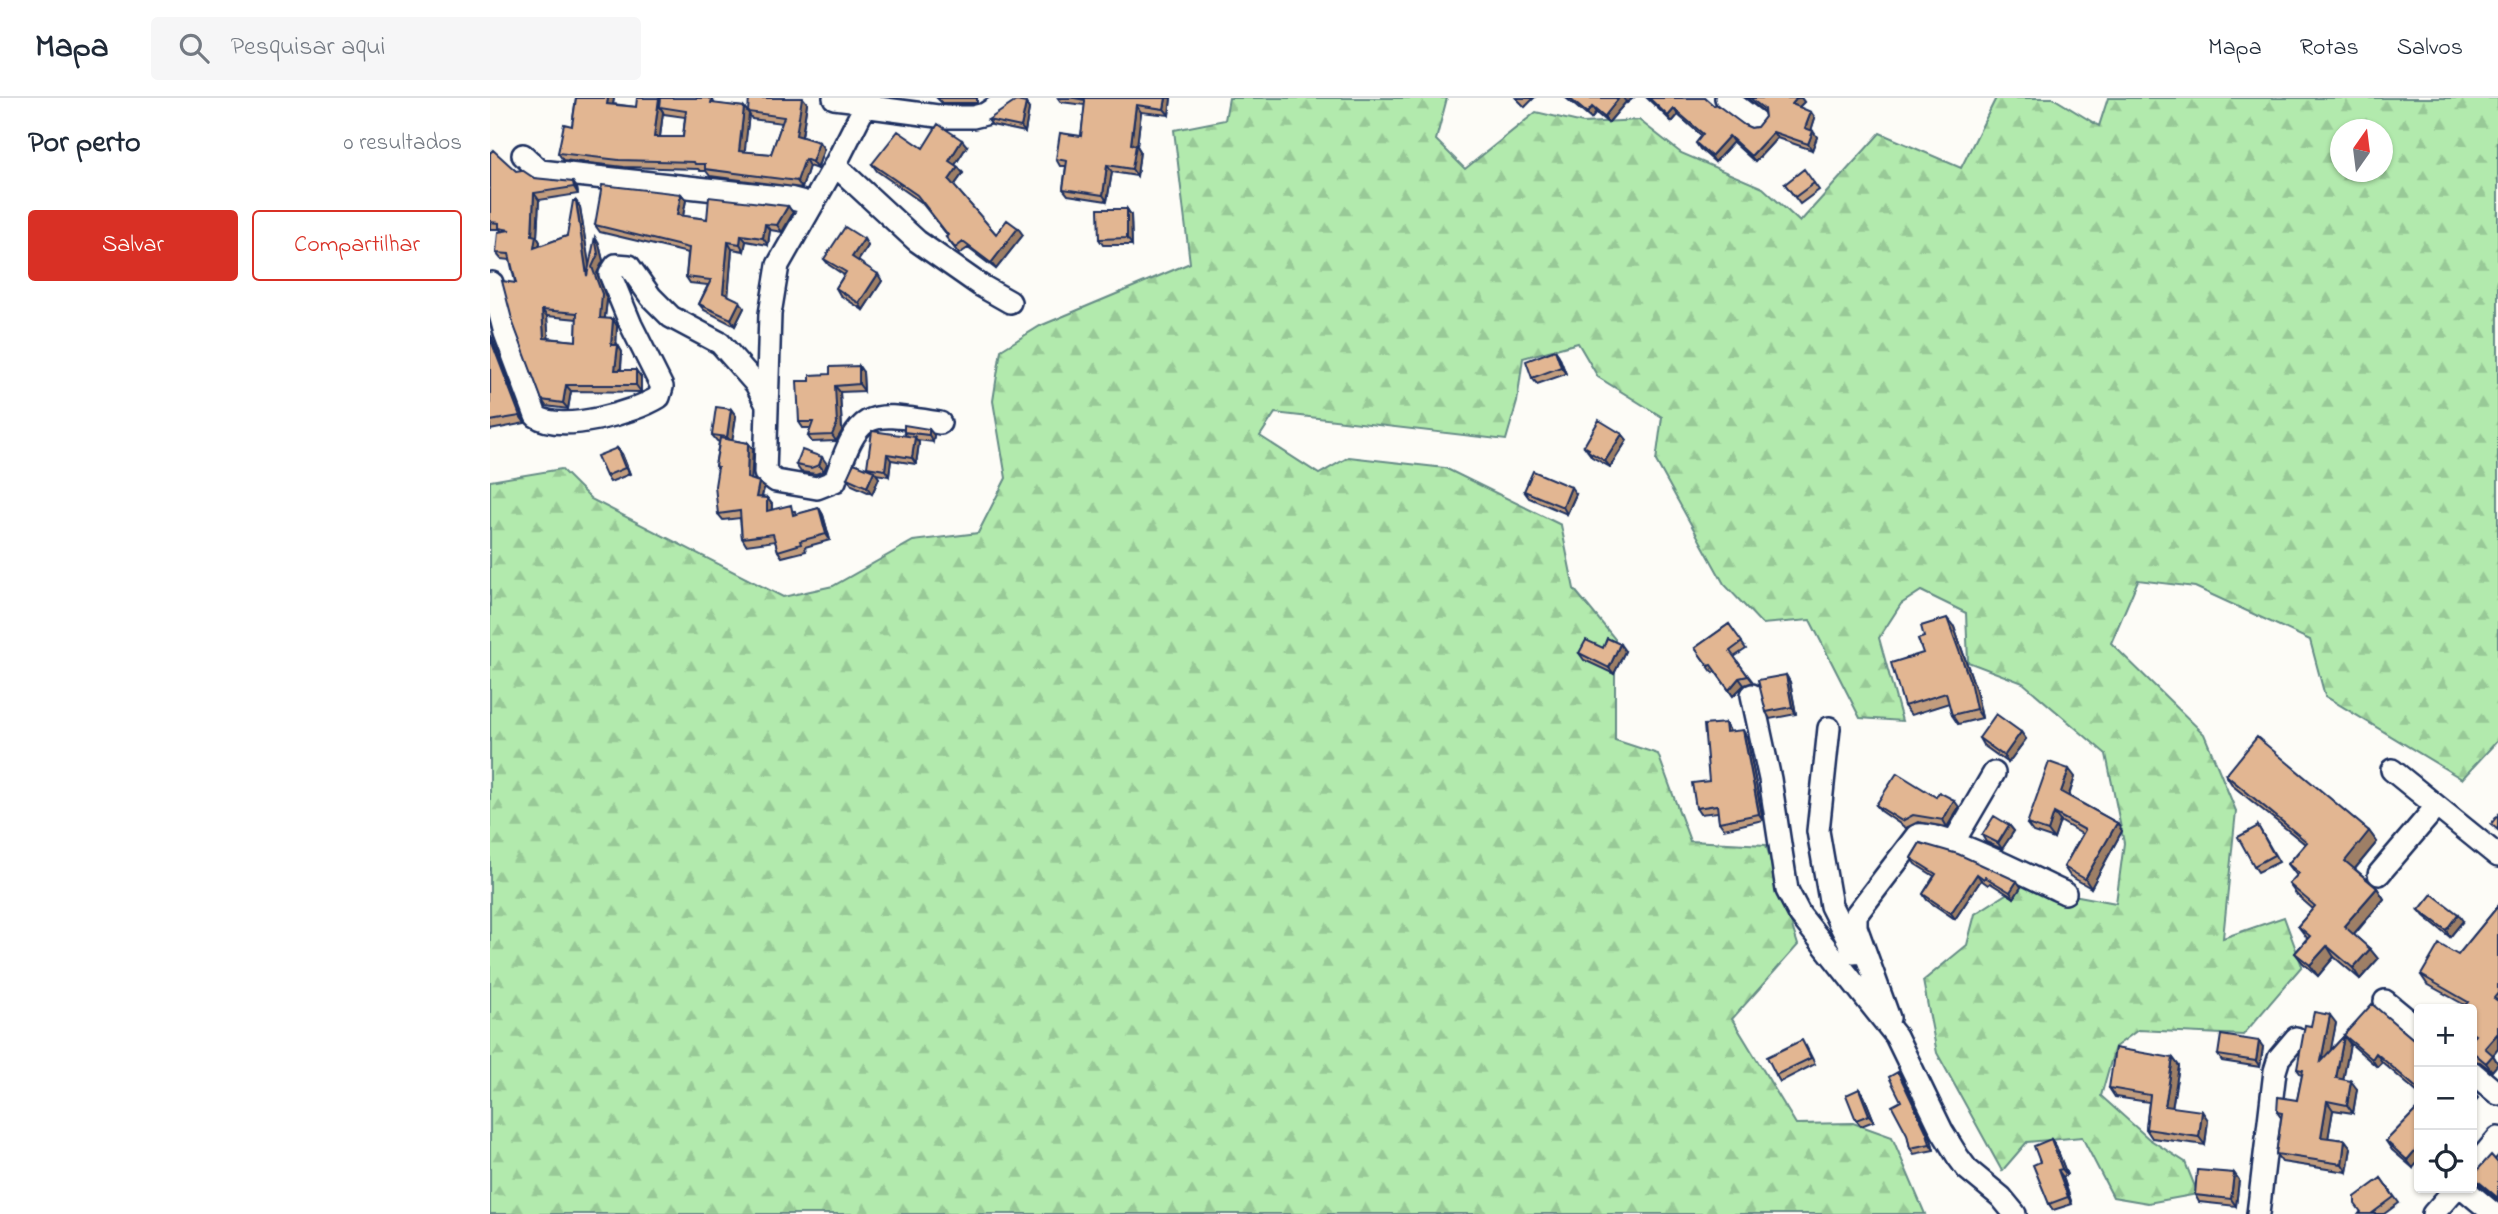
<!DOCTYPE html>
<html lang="pt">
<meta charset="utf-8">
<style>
:root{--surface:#fff;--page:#f6f6f7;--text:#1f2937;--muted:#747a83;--line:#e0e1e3;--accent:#d93025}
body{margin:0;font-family:"Indie Flower",sans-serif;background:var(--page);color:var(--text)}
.controls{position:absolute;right:21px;bottom:21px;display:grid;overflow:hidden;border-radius:7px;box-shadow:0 2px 5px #0004}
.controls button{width:63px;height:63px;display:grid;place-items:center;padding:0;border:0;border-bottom:2px solid var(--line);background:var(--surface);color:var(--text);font:35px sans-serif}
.compass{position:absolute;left:1840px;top:21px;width:63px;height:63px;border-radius:50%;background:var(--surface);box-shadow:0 2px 5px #0004;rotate:14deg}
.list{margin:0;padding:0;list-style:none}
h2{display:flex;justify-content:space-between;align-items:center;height:91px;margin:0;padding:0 28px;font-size:30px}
h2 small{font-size:23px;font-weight:400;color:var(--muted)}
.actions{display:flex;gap:14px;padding:21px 28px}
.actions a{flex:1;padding:16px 0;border:2px solid var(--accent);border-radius:7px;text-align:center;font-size:24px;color:var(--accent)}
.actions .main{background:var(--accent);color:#fff}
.icon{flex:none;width:38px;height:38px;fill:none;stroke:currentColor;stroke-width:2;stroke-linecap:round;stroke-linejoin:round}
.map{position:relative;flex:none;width:2008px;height:1116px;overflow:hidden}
header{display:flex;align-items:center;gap:42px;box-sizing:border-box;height:98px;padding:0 35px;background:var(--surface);border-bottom:2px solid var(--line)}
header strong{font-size:33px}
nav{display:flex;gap:38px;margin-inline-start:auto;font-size:24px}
.search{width:490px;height:63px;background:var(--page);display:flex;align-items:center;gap:18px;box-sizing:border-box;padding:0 24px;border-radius:7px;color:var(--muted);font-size:26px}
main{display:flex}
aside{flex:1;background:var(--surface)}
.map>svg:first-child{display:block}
.forest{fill:url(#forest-firs);stroke:#668c86;stroke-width:2;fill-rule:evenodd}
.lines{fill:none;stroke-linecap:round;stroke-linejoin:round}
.street-casing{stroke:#1b2f5e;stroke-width:26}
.street{stroke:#fdfcf7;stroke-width:21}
.wall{fill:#c29d7e;stroke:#1b2f5e;stroke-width:2;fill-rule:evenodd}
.shaded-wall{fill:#9e7f66;stroke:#1b2f5e;stroke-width:2}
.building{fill:#e2b692;stroke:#1b2f5e;stroke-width:2;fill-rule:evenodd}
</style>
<header>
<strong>Mapa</strong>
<div class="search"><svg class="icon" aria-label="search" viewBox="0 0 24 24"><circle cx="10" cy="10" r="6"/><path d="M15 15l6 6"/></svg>Pesquisar aqui</div>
<nav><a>Mapa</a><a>Rotas</a><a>Salvos</a></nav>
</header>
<main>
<aside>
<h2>Por perto<small>0 resultados</small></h2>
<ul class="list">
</ul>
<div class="actions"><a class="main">Salvar</a><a>Compartilhar</a></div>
</aside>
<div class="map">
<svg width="2008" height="1116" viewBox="0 0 2008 1116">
<defs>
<pattern id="forest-firs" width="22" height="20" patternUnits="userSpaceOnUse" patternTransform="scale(1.75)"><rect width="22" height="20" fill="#b2eaad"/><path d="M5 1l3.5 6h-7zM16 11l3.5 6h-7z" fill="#98c997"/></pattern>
</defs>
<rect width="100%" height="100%" fill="#fdfcf7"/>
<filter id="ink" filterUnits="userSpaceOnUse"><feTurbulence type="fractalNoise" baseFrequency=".0143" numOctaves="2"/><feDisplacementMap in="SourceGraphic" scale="14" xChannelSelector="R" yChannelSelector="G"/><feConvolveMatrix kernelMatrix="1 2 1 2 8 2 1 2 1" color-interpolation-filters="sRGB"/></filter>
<g filter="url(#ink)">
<!-- forest -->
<path class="forest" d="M739 0H957L946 42 975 71 1046 14 1093 25 1149 22 1191 55 1273 90 1310 124 1390 35 1471 70 1506 0H1563L1609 28 1618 0H2008V642L1972 681 1835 598 1820 542 1705 489 1648 482 1621 545 1714 636 1746 713 1733 840 1794 819 1812 868 1753 937 1648 932 1625 949 1611 998 1659 1041 1695 1064 1708 1096 1658 1105 1623 1099 1592 1039 1537 1044 1512 1073 1447 955 1433 883 1477 847 1485 816 1530 787 1626 805 1634 745 1616 656 1533 585 1478 564 1476 515 1431 493 1411 506 1389 540 1412 623 1370 620 1320 522 1272 526 1234 486 1166 363 1172 319 1108 279 1088 245 1033 260 1027 304 1016 342 785 315 770 338 829 376 859 359 955 370 1071 427 1084 491 1125 541V642L1168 656 1200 743 1276 747 1308 847 1242 921 1306 1026 1363 1025 1402 1039 1435 1116H0V383L71 371 101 401 293 499 343 488 423 443 488 435 516 380 503 303 511 252 550 228 700 165 684 32 735 22ZM1850 32H1892V74H1850Z"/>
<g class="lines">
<defs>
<path id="street" d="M344 0 361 2 373 8 455 19H483L495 16 520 0
M379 0 345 67 288 167 280 216 275 375 286 383 327 390 345 383C370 309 378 314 450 325
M1236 0 1266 23
M33 57 50 73 299 100 322 106
M345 67 427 143 490 187 520 204
M2 185 15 235 46 318C71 336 145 314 169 299L172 289 141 227 120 176 126 167 139 168 161 199 181 219 230 245 266 286 276 305
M1262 597 1280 681 1297 792 1310 817 1406 938 1452 1033 1468 1059 1477 1071 1511 1099 1525 1116
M1339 630 1328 733 1341 808 1364 854
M1902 672 2008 758
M1463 745 1504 675
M1889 776 1946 709
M1895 903 1929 931
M1399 920 1366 829V817L1427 737C1451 732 1547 783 1575 795
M1982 974 2008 996
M1982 1071 2008 1040
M1973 1090 2004 1116
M1768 1116 1785 973 1789 960 1806 940
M1943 1116 1966 1090"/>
</defs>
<!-- street casing -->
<use href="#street" class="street-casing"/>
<!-- street -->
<use href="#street" class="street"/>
</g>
<!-- wall -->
<path class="wall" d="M86 0H124L123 6 146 9 222 1 225 6 254 9 259 16 254 54 281 56 292 25 262 21 258 14 317 5 312 39 334 51 327 71 319 68 312 90 220 78 216 73H210L208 71 134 69 73 62 68 55 82 28ZM173 14 174 16 195 19 193 39H170Z
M447 0H487V5H452Z
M568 0H681L679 17 651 14 647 48 650 53 647 78 622 74 617 103 578 97 573 91 576 68H570L566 61 591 38 595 7 571 4Z
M1026 0H1044L1035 9Z
M1076 0H1143L1137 5 1136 4 1118 25 1106 15 1101 21Z
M1157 0H1215L1224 8 1254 27 1261 30 1267 29 1275 19 1274 14 1257 0H1311L1314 4 1309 9 1325 20 1321 32 1327 39 1322 52 1287 40 1265 64 1243 44 1225 64 1210 51 1206 45 1212 38 1188 17 1182 24Z
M539 11 535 34 502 27 498 22Z
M477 48 465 67 468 69 473 75 464 88 506 136 533 137 506 171 478 150 469 156 456 139 458 138 431 104 387 73 382 66Z
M0 55 26 73 44 80 87 90 88 96 49 102 47 139 50 144V148L77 138 86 103 90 109 99 168 109 146 113 163 107 175 117 202 115 220 127 228 126 247H128L132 254 131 272 151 279V294L81 293 78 311 56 308 52 302 20 162 11 161 6 155 11 133 10 131H0ZM57 218 87 221 86 243 58 240Z
M1324 85 1329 92 1310 106 1295 86Z
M191 96 196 102 193 118 217 121 298 108 303 115 292 134 280 132 278 147 256 143 254 153 242 151 238 197 254 210 245 228 214 212 209 206 218 187 200 185 196 179 198 155 110 134 105 127Z
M637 111 641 117 642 147H613L609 141Z
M374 141 378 148 368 163 392 183 373 212 350 197 346 190 354 177 339 167 334 161Z
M0 237 2 240 35 325 0 332Z
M1065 252 1069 258 1076 276 1047 286 1042 280Z
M373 274 374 293 350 294 352 333 346 343 322 344 318 338 321 330H313L309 324 320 283Z
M241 311 246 318 242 342 258 345 263 351 261 382 269 384 274 390 272 399 277 400 282 406V412L305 413 306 417 329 410 333 417 340 442 315 449 316 453 292 459 288 453 285 443 256 447 252 440 250 420 233 422 228 416V372L225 368 229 344 227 343 222 337Z
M414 334 444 337 443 344 427 342 429 345 426 366 401 362 399 378 386 376 389 380 382 396 362 387 357 380 379 371 377 369 416 338Z
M1132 336 1137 342 1120 369 1102 359 1094 348Z
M127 350 132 356 140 376 120 384 116 378Z
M337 366 334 373 326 376 311 374 306 367Z
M1034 393 1086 396 1077 416 1039 400Z
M1239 526 1256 551 1244 559 1263 584 1254 587 1243 598 1225 573 1223 575 1205 550Z
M1464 529 1486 592 1492 620 1468 626 1462 617 1459 605 1421 617 1414 608 1433 555Z
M1113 550 1135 553 1124 576 1094 562 1089 555Z
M1296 577 1300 584 1306 616 1280 621 1276 614Z
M1235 625 1239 631 1240 634 1257 639 1273 722 1234 731 1229 724 1228 714 1210 716 1206 710 1219 683Z
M1531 634 1536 641 1518 665 1493 647 1489 640Z
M1736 677 1879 733 1887 744 1865 771 1887 790 1894 801 1864 837 1880 851 1888 861 1870 881 1844 859 1828 878 1813 865 1805 855 1817 840 1808 828 1823 811 1807 797 1799 786 1807 778 1798 766 1815 746 1743 688Z
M1585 679 1579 698 1627 725 1632 733 1601 790 1580 778 1574 769 1592 736 1570 723 1564 741 1543 734 1537 726Z
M1446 699 1469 709 1457 729 1428 724 1416 730 1391 713 1386 707Z
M1519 727 1524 733 1512 751 1496 744 1492 737Z
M1768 728 1789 764 1768 774 1764 768Z
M1430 745 1531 789 1524 800 1500 785 1498 787 1491 782 1465 821 1437 802 1433 796 1444 778 1425 766 1421 760Z
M2008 808V951L2003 957 2008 966 2002 973 1990 964 1982 963V941L1983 939 1982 938V911L1937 886 1931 877 1968 857Z
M1929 812 1973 823 1960 839 1934 818Z
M1846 925 1840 953 1854 938 1860 946 1853 981 1867 991 1863 1015 1843 1012 1838 1040 1855 1042 1861 1050 1857 1074 1792 1064 1786 1056 1792 1021 1787 1014 1807 1002 1812 978 1807 971Z
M1854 937 1929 946V996L1892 964 1887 969 1860 945Z
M1316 948 1325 966 1290 984 1286 977Z
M1773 949 1770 969 1732 963 1728 957Z
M1683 960 1689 968 1682 1009 1718 1022 1715 1047 1662 1040 1656 1031 1659 1004 1625 999 1619 990Z
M1408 974 1412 980 1441 1041 1444 1052 1424 1056 1420 1050 1411 1003Z
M1369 991 1374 998 1384 1023 1371 1028 1366 1022Z
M1929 1009 1923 1070 1902 1052 1896 1043Z
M1561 1041 1566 1048 1577 1077 1573 1079 1582 1106 1563 1112 1559 1106 1550 1064Z
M2008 1065V1102L1986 1083 1982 1078Z
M1744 1075 1749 1082 1746 1108 1709 1104 1705 1097Z
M1891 1080 1909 1105 1894 1116H1869Z"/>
<!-- shaded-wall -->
<path class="shaded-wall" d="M118 0H124L122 12 117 6Z
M169 0H172L170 9 173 14 169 46 164 39Z
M309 0H313L317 5 311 44 306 37Z
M676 0H681L679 17 674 11Z
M1129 0H1133L1136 4 1118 25 1114 19Z
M1134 0H1143L1137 5Z
M1307 0H1311L1314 4 1306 12 1302 6Z
M536 5 539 11 535 34 531 29Z
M646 7 651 14 647 48 650 53 647 78 642 71 641 46Z
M254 9 259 16 254 60 249 53Z
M1102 9 1106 15 1101 21 1097 15Z
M1184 11 1188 17 1182 24 1178 18Z
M1321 14 1325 20 1320 36 1315 30Z
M1323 33 1327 39 1322 52 1318 46Z
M1283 34 1287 40 1265 64 1261 58Z
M1239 38 1243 44 1225 64 1221 58Z
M472 42 477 48 463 70 459 63Z
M329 44 334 51 327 71 322 64Z
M315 61 319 68 312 90 307 83Z
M617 67 622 74 617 103 613 97Z
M468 69 473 75 463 89 459 82Z
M83 84 87 90 88 96 84 89Z
M44 95 49 102 47 139 50 144 48 156 44 150 42 137Z
M191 96 196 102 192 123 187 117Z
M86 103 90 109 102 185 97 178Z
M298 108 303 115 292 134 287 127Z
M637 111 641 117 642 147 637 140Z
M275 126 280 132 278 147 273 140Z
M528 130 533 137 506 171 501 165Z
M251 137 256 143 254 153 250 146Z
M105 139 109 146 113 163 107 175 117 202 114 226 110 220 102 169Z
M374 141 378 148 366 166 362 159Z
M238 144 242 151 238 201 233 195Z
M388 176 392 183 373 212 369 205Z
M250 203 254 210 245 228 241 221Z
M52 212 57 218 59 246 54 240Z
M123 221 127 228 126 253 121 247Z
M0 237 2 240 35 325 30 318 0 240Z
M128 247 132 254 130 279 125 272Z
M1065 252 1069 258 1076 276 1071 269Z
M369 268 373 274 374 293 369 286Z
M146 272 151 279V294L146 287Z
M76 287 81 293 78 311 73 305Z
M345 288 350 294 352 333 346 343 342 337Z
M241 311 246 318 242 345 237 339Z
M439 331 444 337 443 344 439 337Z
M1132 336 1137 342 1120 369 1115 363Z
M425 339 429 345 426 366 422 360Z
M258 345 263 351 261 387 257 380Z
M127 350 132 356 140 376 135 370Z
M397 356 401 362 399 378 395 372Z
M332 359 337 366 334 373 329 367Z
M384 373 389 380 382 396 377 389Z
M269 384 274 390 270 406 266 399Z
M1081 389 1086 396 1077 416 1073 409Z
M277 400 282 406 281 420 277 413Z
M329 410 333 417 340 442 336 436Z
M1457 520 1464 529 1486 592 1492 620 1486 611Z
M1130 546 1135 553 1124 576 1119 570Z
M1296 577 1300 584 1306 616 1302 609Z
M1249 580 1254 587 1243 598 1239 592Z
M1235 625 1239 631 1240 640 1236 634Z
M1253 632 1257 639 1273 722 1269 716Z
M1531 634 1536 641 1518 665 1514 658Z
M1579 671 1585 679 1577 702 1571 694Z
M1464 702 1469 709 1457 729 1453 722Z
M1564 715 1570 723 1564 741 1558 733Z
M1627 725 1632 733 1601 790 1595 781Z
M1519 727 1524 733 1512 751 1508 745Z
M1879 733 1887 744 1863 773 1855 763Z
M1487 776 1491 782 1465 821 1461 815Z
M1527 783 1531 789 1524 800 1520 794Z
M1887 790 1894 801 1861 839 1854 828Z
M1968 816 1973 823 1960 839 1956 832Z
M1837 848 1844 859 1828 878 1820 867Z
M1880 851 1888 861 1870 881 1863 870Z
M1840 917 1846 925 1837 972 1831 963Z
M2008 935V951L2003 957 2008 966 2002 973 1996 965 1995 950Z
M1854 938 1860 946 1852 988 1846 980Z
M1769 943 1773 949 1770 969 1766 963Z
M1886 955 1892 964 1887 969 1882 961Z
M1683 960 1689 968 1681 1017 1675 1008Z
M1408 974 1412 980 1441 1041 1444 1052 1440 1046Z
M1861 983 1867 991 1863 1015 1857 1007Z
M1982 989 1985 993 1984 995 1988 1000 1982 1007Z
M1369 991 1374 998 1384 1023 1379 1017Z
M1837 1003 1843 1012 1837 1047 1831 1039Z
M1712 1013 1718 1022 1715 1047 1709 1039Z
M1982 1030 1986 1037 1982 1042Z
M1561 1041 1566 1048 1577 1077 1572 1071Z
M1855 1042 1861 1050 1857 1074 1852 1066Z
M1929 1048V1063L1923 1070 1917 1062Z
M1568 1072 1573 1079 1582 1106 1578 1099Z
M1744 1075 1749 1082 1746 1108 1741 1101Z"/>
<!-- building -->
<path class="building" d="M86 0H118L117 6 146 9 147 0H169L164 39H193L196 13 170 9 171 0H218L222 1 221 5 254 9 249 53 281 56 294 19 258 14 259 0H312L306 37 329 44 322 64 315 61 307 83 215 71V66H205L204 64 129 62 68 55 74 26 82 28Z
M584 0H676L674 11 646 7 641 46 646 47 642 71 617 67 613 97 573 91 577 63 566 61 570 35 591 38 595 4V2Z
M1079 0H1129L1114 19 1102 9 1097 15Z
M1159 0H1215L1224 8 1226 6 1254 27 1261 30 1267 29 1275 19 1274 11 1260 0H1307L1302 6 1321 14 1315 30 1323 33 1318 46 1283 34 1261 58 1239 38 1221 58 1206 45 1213 36 1184 11 1178 18Z
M526 3 536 5 531 29 498 22Z
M448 26 472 42 459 63 468 69 459 82 506 136 517 122 528 130 501 165 473 144 465 150 456 139 458 137 427 97 382 66 408 33 433 50Z
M3 52 26 73 32 72 44 80 83 84 84 89 44 95 42 137 46 138 44 150 77 138 83 103H86L97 178 105 139 108 156 102 169 112 196 110 220 123 221 121 247H128L125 272H146V287H76L73 305 52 302 23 225 12 183 26 185 19 156 6 155 8 134 20 132 9 130V125L0 124V55ZM52 212 87 215 86 243 54 240Z
M1314 71 1324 85 1305 99 1295 86Z
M112 87 191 96 187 117 217 121 219 99 298 108 287 127 275 126 273 140 251 137 250 146 238 144 233 195 250 203 241 221 209 206 221 182 196 179 199 150 105 127Z
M608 111H637V140L609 141Z
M355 129 374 141 362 159 388 176 369 205 346 190 356 174 334 161Z
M0 240 30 318 0 323Z
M1065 252 1071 269 1042 280 1036 263Z
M369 268V286L345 288 347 326 342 337 318 338 323 324H309L307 283H320V277L340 276V269Z
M226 309 241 311 237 339 222 337Z
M1109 322 1132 336 1115 363 1098 353 1099 351 1094 348Z
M414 327 439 331V337L414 334Z
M382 333 425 339 422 360 397 356 395 372 377 369Z
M230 340 258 345 257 380 269 384 266 399 277 400V413L301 407 303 417 329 410 336 436 310 443 311 446 288 453 283 436 252 440 250 413 228 416 225 388 228 369 225 368Z
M127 350 135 370 116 378 107 358Z
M312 352 332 359 329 367 321 370 306 367Z
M364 365 384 373 377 389 357 380Z
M1043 373 1081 389 1073 409 1034 393Z
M1457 520 1480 583 1486 611 1462 617 1456 595 1414 608 1401 565 1433 555 1428 541 1434 539 1431 528Z
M1239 526 1252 544 1240 553 1258 578 1249 580 1239 592 1221 567 1218 568 1205 550Z
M1117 540 1130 546 1119 570 1089 555 1096 542 1113 550Z
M1296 577 1302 609 1276 614 1268 582Z
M1506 616 1531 634 1514 658 1489 640Z
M1235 625 1236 634 1253 632 1269 716 1229 724 1227 707 1206 710 1202 685 1219 683 1214 627Z
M1767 639 1879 733 1855 763 1887 790 1854 828 1880 851 1863 870 1837 848 1820 867 1805 855 1820 838 1808 828 1825 808 1799 786 1809 775 1798 766 1817 744 1736 677Z
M1559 664 1579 671 1571 694 1627 725 1595 781 1574 769 1595 732 1564 715 1558 733 1537 726Z
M1407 675 1446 699 1449 694 1464 702 1453 722 1423 717 1412 723 1386 707Z
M2008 717V732L2001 726Z
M1504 718 1519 727 1508 745 1492 737Z
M1768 728 1784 757 1764 768 1748 739Z
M1430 745 1468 756 1527 783 1520 794 1495 779 1494 781 1487 776 1461 815 1433 796 1446 776 1421 760Z
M1942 796 1968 816 1956 832 1929 812Z
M2008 808V895L2004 900 2008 903V935L1995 950 2003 957 1996 965 1984 955H1982V941L1985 937 1982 935V911H1971L1978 904 1931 877 1949 846 1968 857Z
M1882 906 1929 946V992L1886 955 1882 961 1854 937Z
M1824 914 1840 917 1831 963 1854 938 1846 980 1861 983 1857 1007 1837 1003 1831 1039 1855 1042 1852 1066 1786 1056 1792 1015 1787 1014 1788 999 1807 1002 1813 972 1807 971 1815 927 1821 928Z
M1731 937 1769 943 1766 963 1728 957Z
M1312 942 1321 960 1286 977 1277 959Z
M1625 950 1683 960 1675 1008 1712 1013 1709 1039 1656 1031 1660 997 1619 990Z
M1408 974 1437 1035 1440 1046 1420 1050 1417 1036 1402 1008 1411 1003 1399 979Z
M1369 991 1379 1017 1366 1022 1356 997Z
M1929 1009V1048L1917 1062 1896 1043Z
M1561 1041 1572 1071 1568 1072 1578 1099 1559 1106 1543 1067 1550 1064 1544 1048Z
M2001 1057 2008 1065V1100L1982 1078Z
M1707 1072 1744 1075 1741 1101 1705 1097Z
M1891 1080 1904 1099 1881 1116H1869L1871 1114 1865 1106V1099Z"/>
</g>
</svg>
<div class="controls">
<button>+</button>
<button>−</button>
<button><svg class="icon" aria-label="locate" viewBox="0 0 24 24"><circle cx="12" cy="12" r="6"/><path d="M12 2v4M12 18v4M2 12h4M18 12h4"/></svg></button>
</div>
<svg class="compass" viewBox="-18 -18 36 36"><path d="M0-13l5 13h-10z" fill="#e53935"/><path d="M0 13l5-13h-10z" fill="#747a83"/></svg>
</div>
</main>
